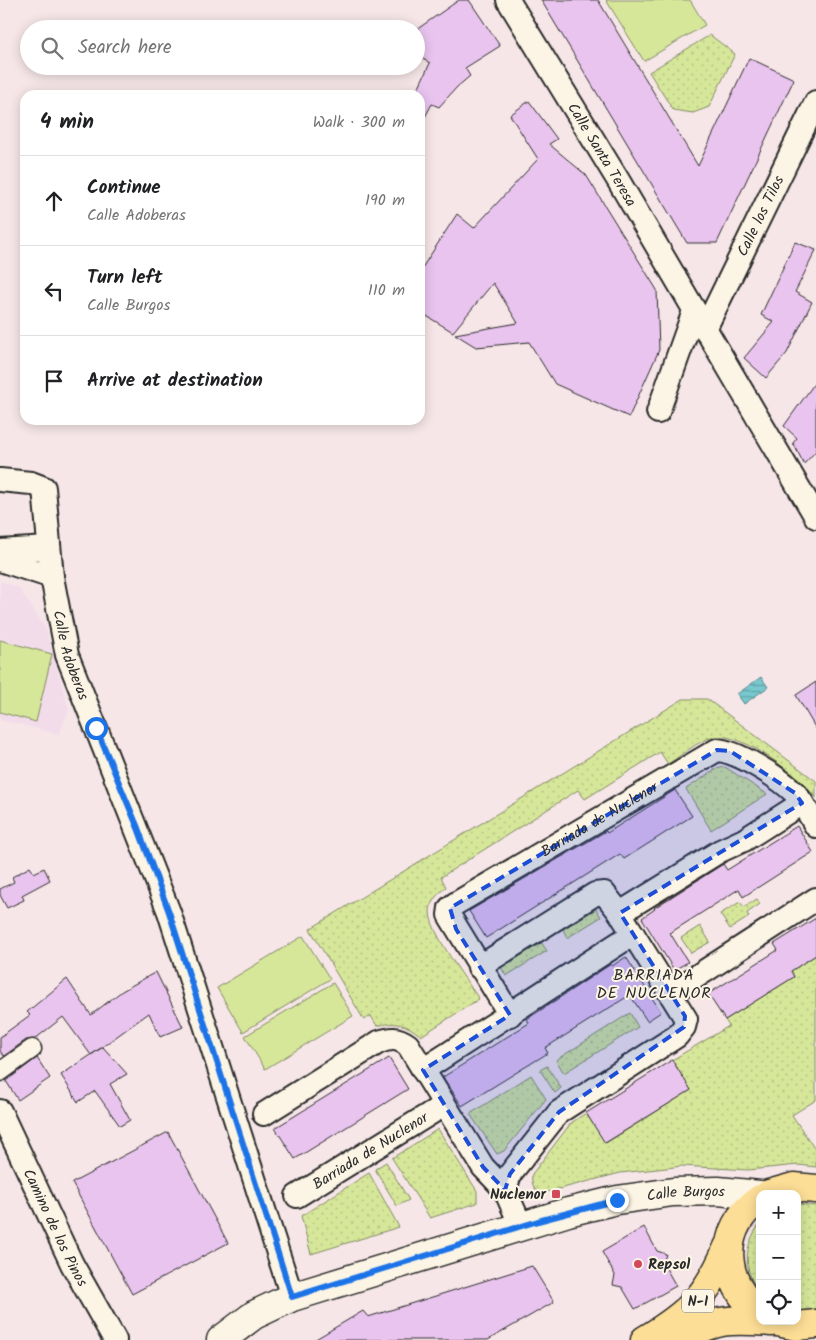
<!DOCTYPE html>
<meta charset="utf-8">
<style>
:root{--surface:#fff;--page:#f6f6f6;--text:#202124;--muted:#757577;--line:#e0e0e0}
body{margin:0;font-family:Kalam,sans-serif;background:var(--page);color:var(--text)}
.controls{position:absolute;right:15px;bottom:15px;display:grid;overflow:hidden;border-radius:10px;box-shadow:0 2px 12px #0003}
.controls button{width:45px;height:45px;display:grid;place-items:center;padding:0;border:0;border-bottom:1px solid var(--line);background:var(--surface);color:var(--text);font:25px sans-serif}
.stop{position:absolute;width:15px;height:15px;margin:-11px;border:4px solid #1a73e8;border-radius:50%;background:#fff}
.stop.end{background:#1a73e8;border-color:#fff;box-shadow:0 1px 5px #0008}
.list{margin:0;padding:0;list-style:none}
h2{display:flex;justify-content:space-between;align-items:center;height:65px;margin:0;padding:0 20px;font-size:21px}
h2 small{font-size:16px;font-weight:400;color:var(--muted)}
.list li{display:grid;grid-template-columns:32px 1fr auto;gap:15px;align-items:center;box-sizing:border-box;height:90px;padding:0 20px;border-top:1px solid var(--line)}
.list b{display:block;font-size:19px;white-space:nowrap}
.list p{margin:0;font-size:16px;white-space:nowrap;color:var(--muted)}
.list em{font-size:16px;font-style:normal;color:var(--muted)}
.icon{flex:none;width:28px;height:28px;fill:none;stroke:currentColor;stroke-width:2;stroke-linecap:round;stroke-linejoin:round}
.map{position:relative;flex:none;width:816px;height:1340px;overflow:hidden}
.search{position:absolute;background:var(--surface);box-shadow:0 2px 12px #0003;left:20px;top:20px;width:405px;height:55px;display:flex;align-items:center;gap:12px;box-sizing:border-box;padding:0 18px;border-radius:28px;color:var(--muted);font-size:19px}
.panel{position:absolute;background:var(--surface);box-shadow:0 2px 12px #0003;left:20px;top:90px;width:405px;height:335px;border-radius:15px}
.map>svg:first-child{display:block}
.built{fill:#f2dcea}
.garden{fill:url(#garden-dots);stroke:#808962}
.pitch{fill:#d6e79a;stroke:#808962}
.water{fill:url(#water-rules);stroke:#59898d}
.building{fill:#e9c4ef;stroke:#2b2b2b}
.lines{fill:none;stroke-linecap:round;stroke-linejoin:round}
.pedestrian-casing{stroke:#2b2b2b;stroke-width:21}
.minor-casing{stroke:#2b2b2b;stroke-width:26}
.secondary-casing{stroke:#2b2b2b;stroke-width:31}
.trunk-casing{stroke:#2b2b2b;stroke-width:31}
.pedestrian{stroke:#fcf5e5;stroke-width:18}
.minor{stroke:#fcf5e5;stroke-width:22}
.secondary{stroke:#fcf5e5;stroke-width:28}
.trunk{stroke:#fdde96;stroke-width:28}
.route{stroke:#1a73e8;stroke-width:6}
.marked{fill:#1d4ed8;fill-opacity:0.2;stroke:#1d4ed8;stroke-width:4;stroke-dasharray:10 6;stroke-linejoin:round}
.poi-dot{fill:#d1495b;stroke:#fcf5e5;stroke-width:2}
.labels{text-anchor:middle;stroke-width:4;stroke-linejoin:round;paint-order:stroke}
.shield{fill:#fcf5e5;stroke:#6a6863;stroke-width:1}
.shield-label{font-size:14px;font-weight:bold;fill:#2b2b2b}
.street-label{font-size:15px;fill:#2b2b2b;stroke:#fcf5e5}
.poi-label{font-size:15px;font-weight:bold;fill:#2b2b2b;stroke:#fcf5e5;text-anchor:end}
.neighbourhood-label{font-size:16px;letter-spacing:1px;fill:#2b2b2b;stroke:#fcf5e5}
</style>
<div class="map">
<svg width="816" height="1340" viewBox="0 0 816 1340">
<defs>
<pattern id="garden-dots" width="8" height="8" patternUnits="userSpaceOnUse" patternTransform="scale(1.25)"><rect width="8" height="8" fill="#d6e79a"/><path d="M2 2h.1M6 6h.1" fill="none" stroke="#b8c685" stroke-width="1.8" stroke-linecap="round"/></pattern>
<pattern id="water-rules" width="6" height="5" patternUnits="userSpaceOnUse" patternTransform="scale(1.25)"><rect width="6" height="5" fill="#77c8cf"/><path d="M0 2.5h6" fill="none" stroke="#62a3a8"/></pattern>
</defs>
<rect width="100%" height="100%" fill="#f6e6e8"/>
<filter id="ink" filterUnits="userSpaceOnUse"><feTurbulence type="fractalNoise" baseFrequency=".02" numOctaves="2"/><feDisplacementMap in="SourceGraphic" scale="10" xChannelSelector="R" yChannelSelector="G"/><feConvolveMatrix kernelMatrix="1 2 1 2 8 2 1 2 1" color-interpolation-filters="sRGB"/></filter>
<g filter="url(#ink)">
<!-- built -->
<path class="built" d="M0 581 19 588 46 629 69 710 59 734 0 720Z"/>
<!-- garden -->
<path class="garden" d="M710 35 735 54 709 107 693 113 673 110 649 72Z
M683 699H707L816 781V798C799 776 742 731 714 737 698 740 681 756 668 764L660 752 585 799 578 790 441 877 446 887C438 894 430 901 430 912 430 932 467 981 479 999L421 1036C407 1024 395 1021 377 1026L371 1016 364 1020 310 929Z
M725 767 767 794 711 830 686 789 716 769Z
M757 899 760 904 747 913 749 917 730 929 720 914 740 902 744 907Z
M596 909 601 917 567 938 563 929Z
M700 926 710 942 691 953 681 938Z
M541 942 547 951 506 976 501 967Z
M816 955V1100L792 1115 816 1151V1167L798 1165 748 1170 682 1166 666 1168 620 1173 540 1194C533 1188 531 1183 532 1174L571 1123 586 1113 606 1143 691 1090 672 1060 729 1026 725 1020 794 977 791 971Z
M630 1013 638 1027 564 1073 556 1060Z
M547 1066 561 1088 555 1093 540 1070Z
M531 1075 546 1099 504 1151 497 1154 470 1114Z
M438 1129 477 1191V1203L430 1218 392 1158Z
M386 1162 409 1200 397 1206 375 1169Z
M369 1173 399 1227 311 1254 301 1216Z
M797 1204 816 1206V1311L797 1313Z
M760 1224V1293C743 1271 743 1246 760 1224Z"/>
<!-- pitch -->
<path class="pitch" d="M606 0H690L705 25 644 61Z
M0 640 52 654 36 722 0 712Z
M303 936 330 979 243 1032 217 988Z
M333 983 353 1016 265 1069 245 1036Z"/>
<!-- water -->
<path class="water" d="M761 677 768 687 744 704 737 694Z"/>
<!-- building -->
<path class="building" d="M459 0H469L500 46 465 68 470 76 457 87 439 107 432 104 420 126V95H415L430 63 416 55V30Z
M541 0H598L698 166 749 58 794 79 717 243H687Z
M529 101 557 139 549 144 586 175 657 290 659 350 629 417 555 384 529 342 476 347 455 334 518 323 493 283 453 332 420 312V271L457 214 474 228 538 159 510 115Z
M795 242 816 250 795 292 812 302 787 353 766 378 744 358 774 322 761 315Z
M816 381V451L804 464 793 443 797 438 784 426Z
M816 682V729L796 695Z
M675 790 692 816 624 859 620 854 486 938 469 911 606 831 607 833Z
M797 826 813 852 743 897 739 889 670 933 688 962 674 970 642 918 655 909 654 908 723 864 727 870Z
M30 867 34 873 44 868 50 880 22 895 24 900 7 908 0 895V889L14 882 12 877Z
M816 918V955L791 971 794 977 725 1020 708 994 778 950 774 944Z
M626 957 661 1012 647 1021 630 995 545 1048 548 1053 462 1106 443 1077 529 1023 527 1019 611 964 612 966Z
M156 972 183 1027 160 1037 149 1013 91 1055 63 1017 35 1039 26 1040 4 1056 0 1051V1037L30 1015 27 1012 67 979 91 1015 122 991Z
M103 1047 127 1074 110 1084 130 1120 120 1126 95 1091 78 1102 61 1075Z
M37 1058 50 1078 18 1100 6 1081Z
M389 1058 408 1089 295 1159 275 1128Z
M672 1060 691 1090 605 1143 586 1113Z
M168 1132 228 1243 132 1294 72 1183Z
M644 1227 657 1251 666 1254 663 1263 676 1286 635 1309 622 1287 613 1285 615 1275 602 1252Z
M532 1266 554 1302 488 1340H314L363 1311 368 1317Z"/>
<g class="lines">
<defs>
<path id="pedestrian" d="M0 1072 32 1049"/>
<g id="minor">
<path id="s1" d="M508 0 618 180 816 517"/>
<path id="s2" d="M705 329 816 102"/>
<path d="M658 412 694 311"/>
<path id="s3" d="M0 480 31 483 44 488 52 577 67 655 169 912 292 1297"/>
<path d="M0 551 48 548"/>
<path d="M0 560 52 577"/>
<path d="M620 913 720 851 744 840 802 803"/>
<path d="M479 967 595 894 604 893 620 913 686 1019 684 1027 677 1036 559 1112 510 1174 505 1190"/>
<path d="M671 993 816 899"/>
<path id="s4" d="M510 1015 449 915 450 908 455 904 717 750C737 751 780 778 795 793 803 802 809 815 816 826"/>
<path d="M423 1070 633 934"/>
<path id="s5" d="M0 1111 72 1264 115 1340"/>
<path d="M264 1114 379 1042C391 1038 397 1037 408 1045L483 1167 505 1190 521 1226"/>
<path id="s6" d="M297 1196 444 1105"/>
</g>
<g id="secondary">
<path id="s7" d="M221 1340 254 1315 292 1297 568 1212 617 1200 673 1192 718 1191 760 1195"/>
</g>
<path id="trunk" d="M769 1194 794 1187 816 1189
M760 1199C716 1229 722 1283 760 1314
M773 1321 797 1326 816 1324
M645 1340C691 1312 707 1296 728 1247
M678 1340C717 1318 729 1319 772 1322"/>
</defs>
<!-- pedestrian casing -->
<use href="#pedestrian" class="pedestrian-casing"/>
<!-- minor casing -->
<use href="#minor" class="minor-casing"/>
<!-- secondary casing -->
<use href="#secondary" class="secondary-casing"/>
<!-- trunk casing -->
<use href="#trunk" class="trunk-casing"/>
<!-- pedestrian -->
<use href="#pedestrian" class="pedestrian"/>
<!-- minor -->
<use href="#minor" class="minor"/>
<!-- secondary -->
<use href="#secondary" class="secondary"/>
<!-- trunk -->
<use href="#trunk" class="trunk"/>
</g>
</g>
<g class="lines" filter="url(#ink)">
<!-- route -->
<path class="route" d="M96 728 138 828 169 912 292 1297 538 1221 617 1200"/>
</g>
<!-- marked area -->
<path class="marked" d="M717 750 730 751 795 793 802 803 620 913 685 1016 684 1027 559 1112 510 1174 505 1190 483 1167 423 1070 510 1015 456 929 450 908Z"/>
<!-- markers -->
<g class="poi-dot">
<rect x="551" y="1189" width="10" height="10" rx="2.5"/>
<circle cx="638" cy="1264" r="5"/>
</g>
<g class="labels">
<!-- shield labels -->
<rect class="shield" x="682" y="1289.5" width="32" height="23" rx="4"/>
<g class="shield-label">
<text x="698" y="1306">N-I</text>
</g>
<!-- street labels -->
<g class="street-label">
<text dy="5" stroke="none"><textPath href="#s1" startOffset="181">Calle Santa Teresa</textPath></text>
<text dy="5" stroke="none"><textPath href="#s2" startOffset="126">Calle los Tilos</textPath></text>
<text dy="5" stroke="none"><textPath href="#s3" startOffset="215">Calle Adoberas</textPath></text>
<text dy="5" stroke="none"><textPath href="#s4" startOffset="298">Barriada de Nuclenor</textPath></text>
<text dy="5" stroke="none"><textPath href="#s6" startOffset="86">Barriada de Nuclenor</textPath></text>
<text dy="5" stroke="none"><textPath href="#s7" startOffset="492">Calle Burgos</textPath></text>
<text dy="5" stroke="none"><textPath href="#s5" startOffset="129">Camino de los Pinos</textPath></text>
</g>
<!-- poi labels -->
<g class="poi-label">
<text x="546" y="1199">Nuclenor</text>
<text x="648" y="1269" text-anchor="start">Repsol</text>
</g>
<!-- neighbourhood labels -->
<g class="neighbourhood-label">
<text x="654" y="980">BARRIADA<tspan x="654" dy="18">DE NUCLENOR</tspan></text>
</g>
</g>
</svg>
<div class="controls">
<button>+</button>
<button>−</button>
<button><svg class="icon" aria-label="locate" viewBox="0 0 24 24"><circle cx="12" cy="12" r="6"/><path d="M12 2v4M12 18v4M2 12h4M18 12h4"/></svg></button>
</div>
<div class="stop" style="left:96px;top:728px"></div>
<div class="stop end" style="left:617px;top:1200px"></div>
<div class="search"><svg class="icon" aria-label="search" viewBox="0 0 24 24"><circle cx="10" cy="10" r="6"/><path d="M15 15l6 6"/></svg>Search here</div>
<section class="panel">
<h2>4 min<small>Walk · 300 m</small></h2>
<ul class="list">
<li><svg class="icon" aria-label="ahead" viewBox="0 0 24 24"><path d="M12 20V5M6 11l6-6 6 6"/></svg><div><b>Continue</b><p>Calle Adoberas</p></div><em>190 m</em></li>
<li><svg class="icon" aria-label="left" viewBox="0 0 24 24"><path d="M17 20v-9H6M10 6l-5 5 5 5"/></svg><div><b>Turn left</b><p>Calle Burgos</p></div><em>110 m</em></li>
<li><svg class="icon" aria-label="arrive" viewBox="0 0 24 24"><path d="M6 21V4h12l-3 4 3 4H6"/></svg><div><b>Arrive at destination</b></div></li>
</ul>
</section>
</div>
